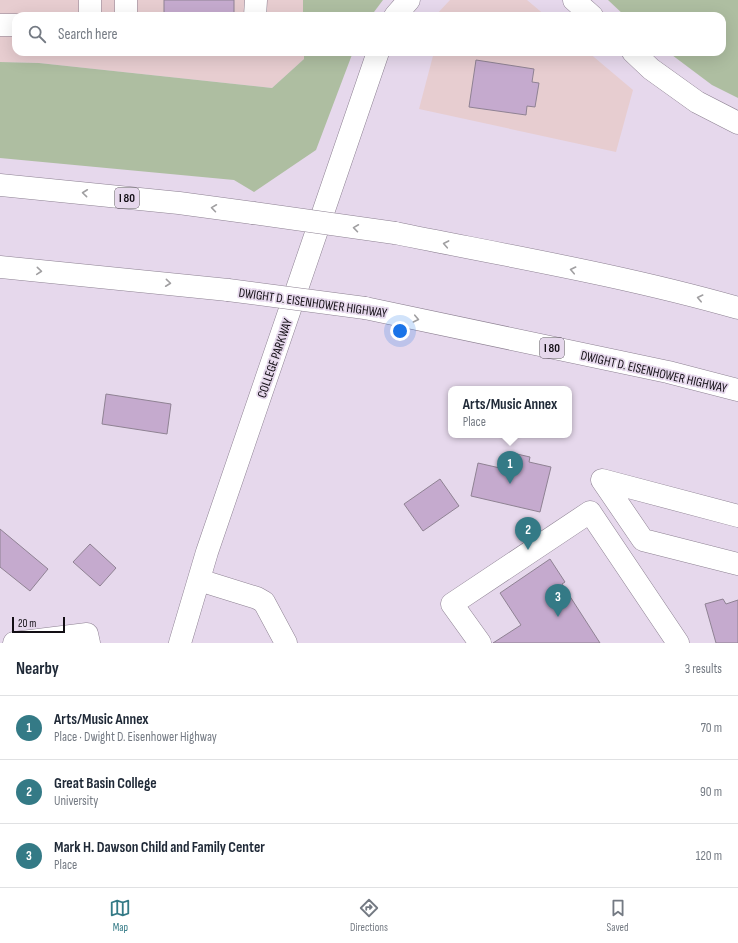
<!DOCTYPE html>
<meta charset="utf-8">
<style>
:root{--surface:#fff;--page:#f2f2f3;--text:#1f2937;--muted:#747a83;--line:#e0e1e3;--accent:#347a86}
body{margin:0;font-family:"Sofia Sans Condensed",sans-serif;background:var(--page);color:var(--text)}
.scale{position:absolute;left:12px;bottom:10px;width:53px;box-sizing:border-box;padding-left:4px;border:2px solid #120e14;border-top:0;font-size:11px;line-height:14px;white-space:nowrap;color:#120e14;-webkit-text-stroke:3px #e6d8ec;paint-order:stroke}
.you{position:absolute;left:400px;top:331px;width:14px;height:14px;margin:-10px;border:3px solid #fff;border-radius:50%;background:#1a73e8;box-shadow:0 0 0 6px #1a73e833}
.badge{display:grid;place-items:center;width:26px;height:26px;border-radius:50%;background:var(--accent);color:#fff;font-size:13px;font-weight:700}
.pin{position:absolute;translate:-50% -33px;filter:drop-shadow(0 1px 2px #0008)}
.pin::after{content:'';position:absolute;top:21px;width:14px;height:12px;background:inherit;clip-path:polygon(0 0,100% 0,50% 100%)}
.popup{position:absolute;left:448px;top:386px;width:124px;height:52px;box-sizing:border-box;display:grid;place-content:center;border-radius:8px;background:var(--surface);filter:drop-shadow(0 1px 3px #0005);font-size:13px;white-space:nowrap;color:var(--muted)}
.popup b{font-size:15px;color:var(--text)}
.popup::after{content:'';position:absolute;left:50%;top:100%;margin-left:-8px;border:8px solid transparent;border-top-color:var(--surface)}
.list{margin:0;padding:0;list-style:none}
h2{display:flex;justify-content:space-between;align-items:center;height:52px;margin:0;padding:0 16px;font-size:17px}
h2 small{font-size:13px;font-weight:400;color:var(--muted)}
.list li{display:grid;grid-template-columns:26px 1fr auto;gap:12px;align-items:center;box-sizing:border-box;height:64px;padding:0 16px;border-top:1px solid var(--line)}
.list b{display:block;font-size:15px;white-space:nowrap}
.list p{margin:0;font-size:13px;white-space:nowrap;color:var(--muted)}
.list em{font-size:13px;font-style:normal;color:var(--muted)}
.icon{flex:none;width:22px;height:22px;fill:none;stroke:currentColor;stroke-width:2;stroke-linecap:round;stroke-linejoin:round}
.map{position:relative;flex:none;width:738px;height:643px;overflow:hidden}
.search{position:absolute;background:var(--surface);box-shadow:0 4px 16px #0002;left:12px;right:12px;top:12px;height:44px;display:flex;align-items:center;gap:10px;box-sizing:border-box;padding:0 14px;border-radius:12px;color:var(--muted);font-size:15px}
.sheet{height:244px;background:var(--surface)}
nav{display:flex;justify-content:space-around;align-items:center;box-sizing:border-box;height:56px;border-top:1px solid var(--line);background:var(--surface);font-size:11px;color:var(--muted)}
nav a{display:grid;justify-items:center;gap:2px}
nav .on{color:var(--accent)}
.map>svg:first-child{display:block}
.commercial{fill:#e7cdd0}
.green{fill:#aebea1}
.building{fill:#c5aace;stroke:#8f8293}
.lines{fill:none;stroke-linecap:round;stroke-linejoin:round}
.minor-casing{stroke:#8d8192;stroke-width:23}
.highway-casing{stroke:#8d8192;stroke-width:23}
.minor{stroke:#fff;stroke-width:22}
.highway{stroke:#fff;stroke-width:22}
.highway-bridge-casing{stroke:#8d8192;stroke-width:23;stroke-linecap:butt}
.highway-bridge{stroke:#fff;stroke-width:22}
.oneway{stroke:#a09fa1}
.labels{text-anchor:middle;stroke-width:3.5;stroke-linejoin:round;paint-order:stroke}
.shield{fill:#e6d8ec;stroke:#524b55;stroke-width:1}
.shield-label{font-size:12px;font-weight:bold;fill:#120e14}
.street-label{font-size:13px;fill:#120e14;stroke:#e6d8ec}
</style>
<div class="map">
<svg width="738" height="643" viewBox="0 0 738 643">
<rect width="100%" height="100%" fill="#e6d8ec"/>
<!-- commercial -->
<path class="commercial" d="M0 0H303V16H16V52H304V59L272 88 39 63 0 62Z
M450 0H527L546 16H435Z
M434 52H588L633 90 616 152 419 109Z"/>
<!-- green -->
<path class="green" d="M303 0H383L371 16H303Z
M608 0H738V98L712 85 668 52H722V16H625Z
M304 52H353L316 150 254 192 234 180 0 158V62L39 63 272 88 304 59Z"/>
<!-- building -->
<path class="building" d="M164 0H234V16H164Z
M476 60 534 69 532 82 539 83 535 107 527 106 526 115 469 107Z
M106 394 171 404 167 434 102 424Z
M517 454 530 457 529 462 551 467 540 512 471 496 478 463 513 471Z
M440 479 459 506 423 531 404 504Z
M0 529 48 569 30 591 0 567Z
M90 544 116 568 100 586 73 562Z
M550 559 565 582 562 584 600 643H493L521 625 500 593Z
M723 599 726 604 738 600V643H716L705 604Z"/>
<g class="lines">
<defs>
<path id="minor" d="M574 0 592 16
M90 16V0
M126 16V0
M255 16 256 0
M395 16 409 0
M0 25H16
M633 52 651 69 697 102 738 123
M738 516 602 480 643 540 738 564
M199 580 257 598 264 602 286 643
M14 643 87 634 89 643
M180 643 207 552 378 52
M480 643 452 604 590 512 678 643"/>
<path id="highway" d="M0 185 179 203 253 213
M395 233C509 256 626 276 738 308
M0 267 228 290
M365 308 668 372 738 390"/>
</defs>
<!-- minor casing -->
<use href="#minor" class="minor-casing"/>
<!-- highway casing -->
<use href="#highway" class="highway-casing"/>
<!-- minor -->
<use href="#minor" class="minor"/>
<!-- highway -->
<use href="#highway" class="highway"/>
<defs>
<path id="highway-bridge" d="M253 213 395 233
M228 290 365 308"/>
</defs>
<!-- highway-bridge casing -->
<use href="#highway-bridge" class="highway-bridge-casing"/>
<!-- highway-bridge -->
<use href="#highway-bridge" class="highway-bridge"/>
</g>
<!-- one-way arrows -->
<defs><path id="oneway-chevron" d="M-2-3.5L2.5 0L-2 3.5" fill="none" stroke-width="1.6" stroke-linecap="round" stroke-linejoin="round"/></defs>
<g class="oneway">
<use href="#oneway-chevron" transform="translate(85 193) rotate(-174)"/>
<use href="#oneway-chevron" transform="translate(214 208) rotate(-172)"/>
<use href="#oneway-chevron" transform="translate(356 228) rotate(-172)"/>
<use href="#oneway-chevron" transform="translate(446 244) rotate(-169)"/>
<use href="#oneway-chevron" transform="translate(573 270) rotate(-168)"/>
<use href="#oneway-chevron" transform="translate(39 271) rotate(5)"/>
<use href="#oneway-chevron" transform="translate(168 283) rotate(6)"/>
<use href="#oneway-chevron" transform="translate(700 298) rotate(-167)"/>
<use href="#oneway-chevron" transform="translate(416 319) rotate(12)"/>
</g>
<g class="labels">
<!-- shield labels -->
<g class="shield">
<rect x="115" y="188" width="24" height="20" rx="3"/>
<rect x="540" y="338" width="24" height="20" rx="3"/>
</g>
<g class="shield-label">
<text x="127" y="202">I 80</text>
<text x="552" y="352">I 80</text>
</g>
<!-- street labels -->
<g class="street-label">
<text transform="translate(313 302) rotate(8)" y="5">DWIGHT D. EISENHOWER HIGHWAY</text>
<text transform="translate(274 358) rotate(-71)" y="5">COLLEGE PARKWAY</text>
<text transform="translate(654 371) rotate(13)" y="5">DWIGHT D. EISENHOWER HIGHWAY</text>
</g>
</g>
</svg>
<div class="scale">20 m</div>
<div class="you"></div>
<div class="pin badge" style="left:510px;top:484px">1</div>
<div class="popup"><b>Arts/Music Annex</b>Place</div>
<div class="pin badge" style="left:528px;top:550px">2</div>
<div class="pin badge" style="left:558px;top:617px">3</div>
<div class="search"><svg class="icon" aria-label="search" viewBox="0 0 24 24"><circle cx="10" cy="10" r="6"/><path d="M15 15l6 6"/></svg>Search here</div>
</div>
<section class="sheet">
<h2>Nearby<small>3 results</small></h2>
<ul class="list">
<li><span class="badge">1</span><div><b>Arts/Music Annex</b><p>Place · Dwight D. Eisenhower Highway</p></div><em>70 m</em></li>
<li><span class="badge">2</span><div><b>Great Basin College</b><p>University</p></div><em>90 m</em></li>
<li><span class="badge">3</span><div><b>Mark H. Dawson Child and Family Center</b><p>Place</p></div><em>120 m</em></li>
</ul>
</section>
<nav>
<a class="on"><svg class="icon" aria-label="map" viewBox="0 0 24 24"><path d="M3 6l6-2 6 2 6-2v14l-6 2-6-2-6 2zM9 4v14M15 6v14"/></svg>Map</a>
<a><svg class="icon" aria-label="directions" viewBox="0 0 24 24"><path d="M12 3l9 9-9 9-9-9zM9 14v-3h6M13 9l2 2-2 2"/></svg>Directions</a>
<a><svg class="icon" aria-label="saved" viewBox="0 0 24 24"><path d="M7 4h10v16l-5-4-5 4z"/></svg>Saved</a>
</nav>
